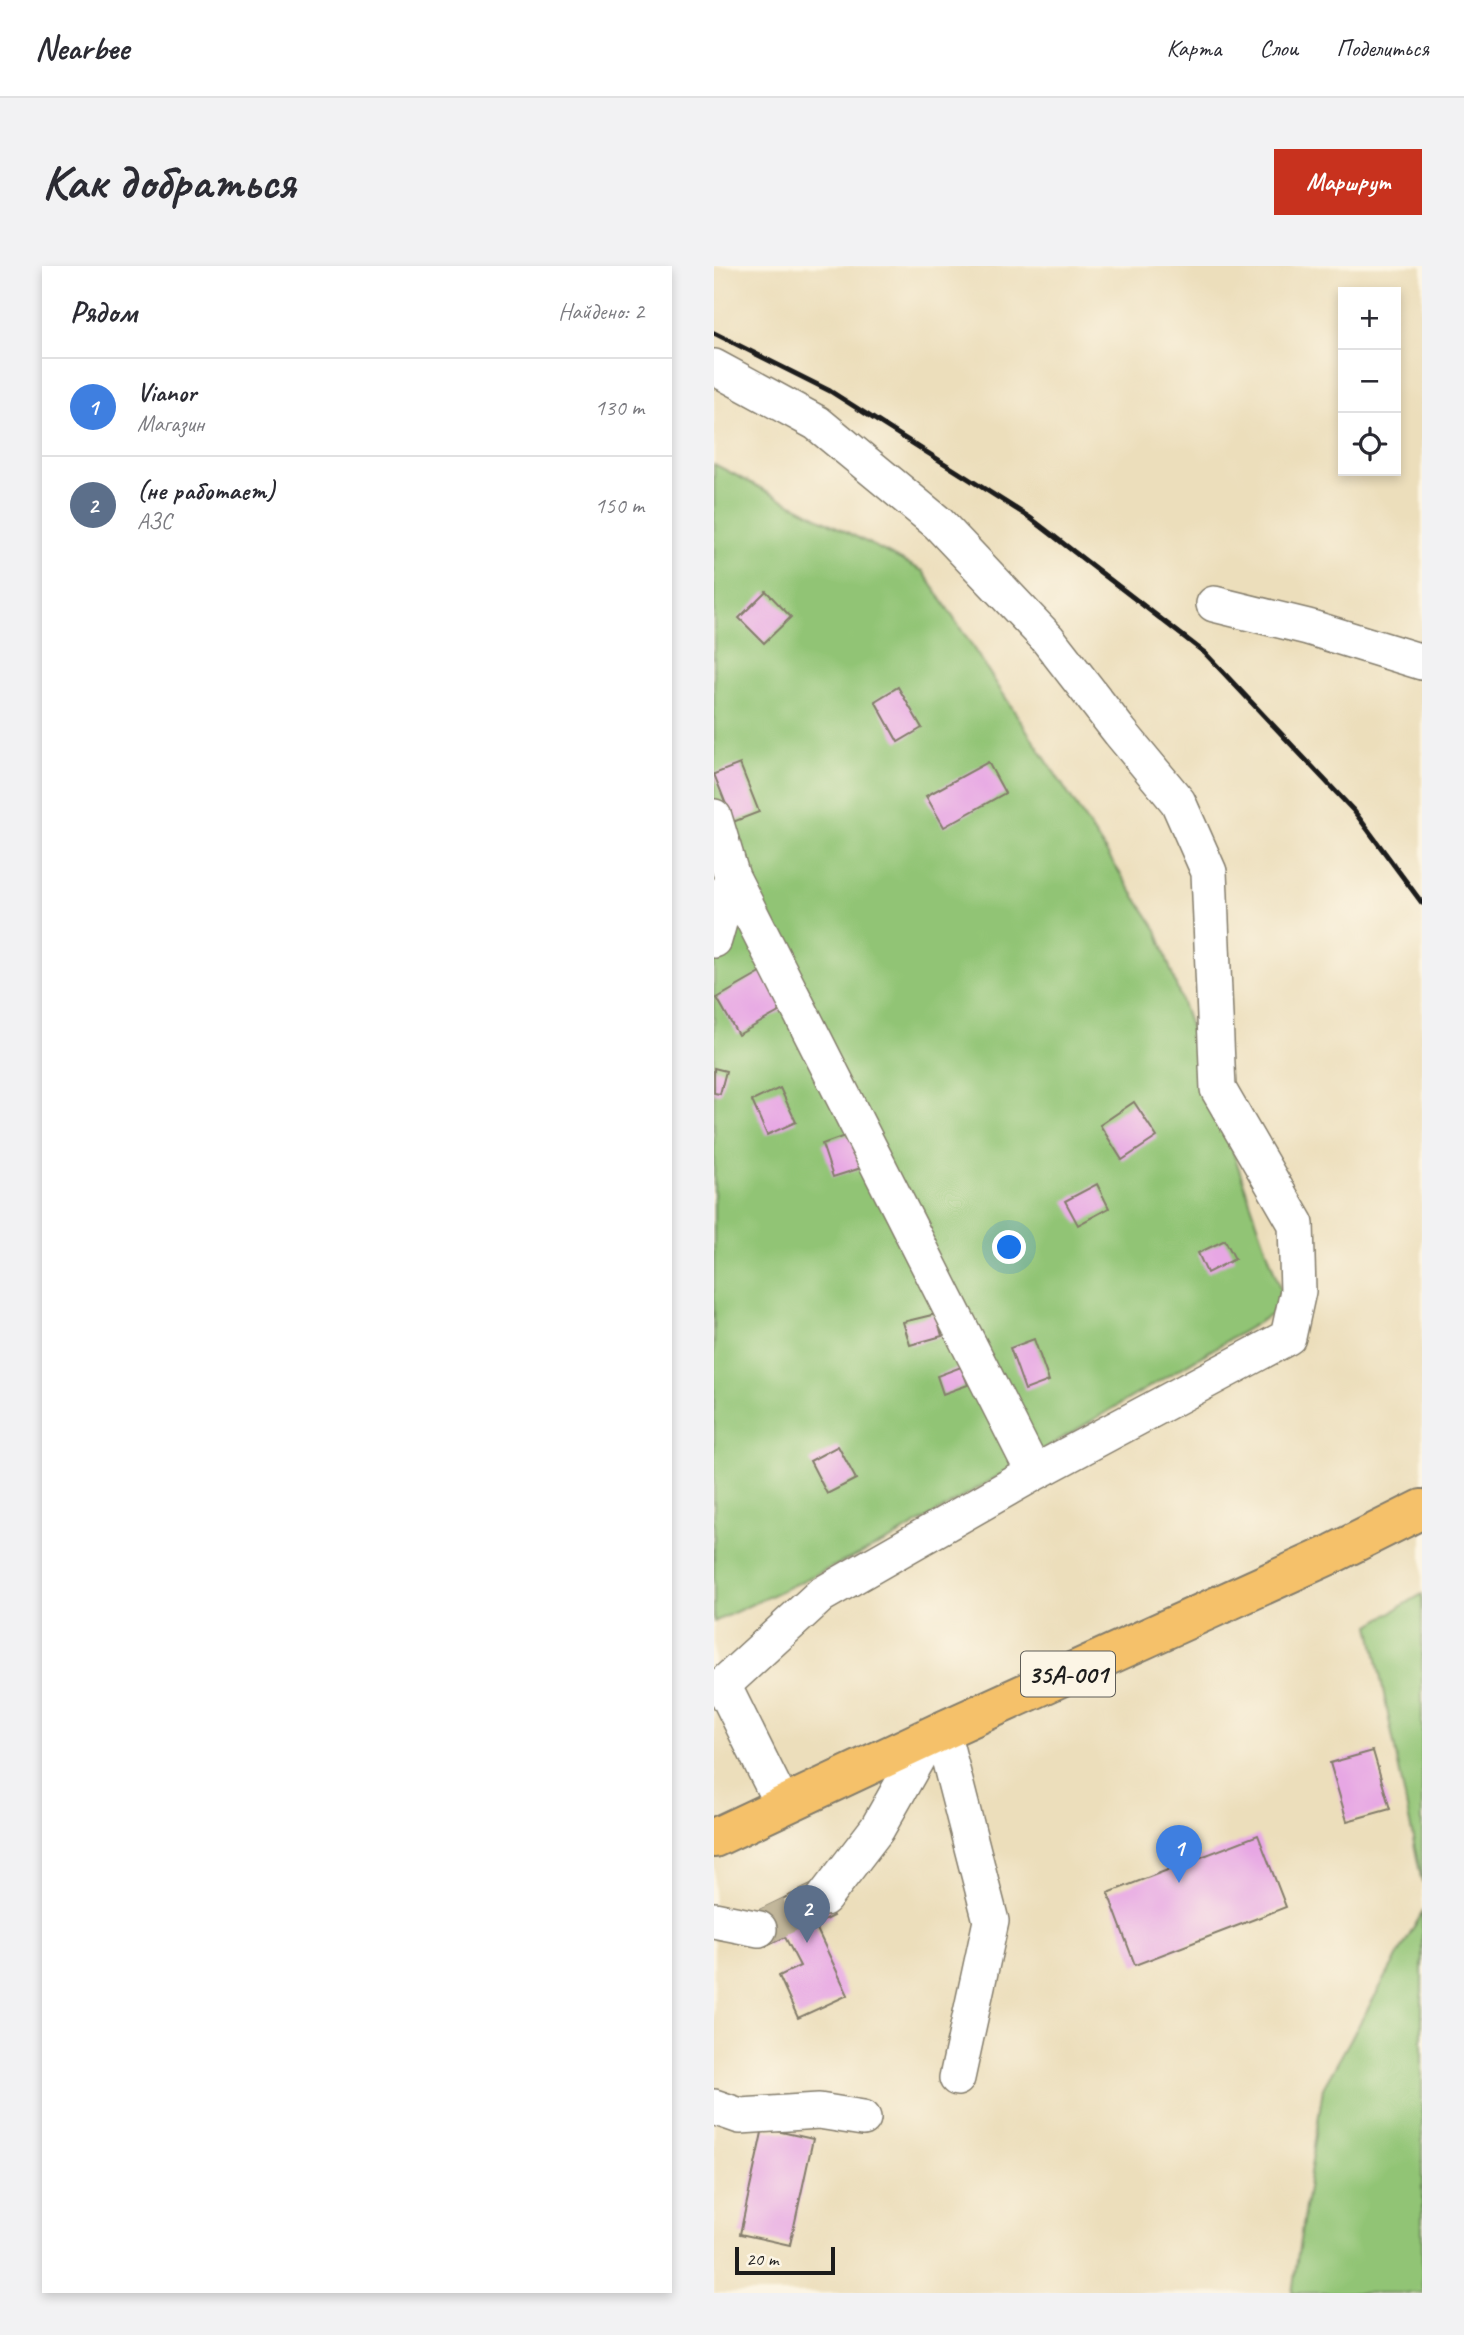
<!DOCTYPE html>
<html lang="ru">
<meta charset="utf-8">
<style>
:root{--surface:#fff;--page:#f2f2f3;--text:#2b2b33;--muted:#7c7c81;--line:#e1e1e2;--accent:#c8321e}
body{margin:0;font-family:Caveat,sans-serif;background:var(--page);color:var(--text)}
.controls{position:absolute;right:21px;top:21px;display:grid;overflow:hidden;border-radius:0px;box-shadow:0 4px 10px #0003}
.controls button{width:63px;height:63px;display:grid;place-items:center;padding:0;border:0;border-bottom:2px solid var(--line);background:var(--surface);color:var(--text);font:35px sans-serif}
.scale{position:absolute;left:21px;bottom:18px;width:100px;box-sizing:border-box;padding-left:7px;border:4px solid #1c1c1c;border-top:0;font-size:19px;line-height:24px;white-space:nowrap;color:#1c1c1c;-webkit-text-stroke:5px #fcf5e5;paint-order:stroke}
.you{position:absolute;left:296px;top:982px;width:24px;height:24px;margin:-18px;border:5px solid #fff;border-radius:50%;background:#1a73e8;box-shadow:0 0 0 10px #1a73e833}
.badge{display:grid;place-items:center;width:46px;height:46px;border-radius:50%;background:var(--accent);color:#fff;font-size:23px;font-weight:700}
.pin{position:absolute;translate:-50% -58px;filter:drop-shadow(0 2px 4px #0008)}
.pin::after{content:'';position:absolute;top:37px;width:24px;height:21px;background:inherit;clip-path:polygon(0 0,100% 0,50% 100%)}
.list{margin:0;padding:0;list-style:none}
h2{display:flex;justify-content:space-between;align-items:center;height:91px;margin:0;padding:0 28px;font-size:30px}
h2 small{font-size:23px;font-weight:400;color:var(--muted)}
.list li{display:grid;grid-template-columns:46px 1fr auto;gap:21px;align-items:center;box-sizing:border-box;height:98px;padding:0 28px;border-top:2px solid var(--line)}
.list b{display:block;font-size:26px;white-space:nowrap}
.list p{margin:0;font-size:23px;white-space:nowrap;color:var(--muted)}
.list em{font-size:23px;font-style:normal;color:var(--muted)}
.icon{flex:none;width:38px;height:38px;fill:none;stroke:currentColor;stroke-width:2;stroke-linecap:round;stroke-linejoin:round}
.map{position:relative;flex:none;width:708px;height:2027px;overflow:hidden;border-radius:0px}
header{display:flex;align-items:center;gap:42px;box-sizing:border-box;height:98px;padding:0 35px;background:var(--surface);border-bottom:2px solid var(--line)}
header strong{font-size:33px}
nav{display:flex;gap:38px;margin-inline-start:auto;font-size:24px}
.intro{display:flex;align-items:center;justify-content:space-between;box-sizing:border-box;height:168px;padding:0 42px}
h1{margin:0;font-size:49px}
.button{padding:18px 32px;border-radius:0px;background:var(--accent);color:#fff;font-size:24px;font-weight:700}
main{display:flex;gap:42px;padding:0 42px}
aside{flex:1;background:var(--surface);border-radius:0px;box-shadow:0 4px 10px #0003}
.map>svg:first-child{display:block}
.green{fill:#91c475;stroke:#567048;stroke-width:2}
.building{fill:#e7a7e4}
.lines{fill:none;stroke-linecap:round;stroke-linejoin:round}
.minor-tunnel{stroke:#c2b79b;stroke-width:35;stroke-dasharray:35 18;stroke-linecap:butt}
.minor-casing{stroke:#847d6c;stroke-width:38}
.major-casing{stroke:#847d6c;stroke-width:42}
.minor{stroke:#fff;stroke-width:35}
.major{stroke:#f5c16b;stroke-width:38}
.rail{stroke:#1c1c1c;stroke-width:5}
.labels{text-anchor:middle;stroke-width:5;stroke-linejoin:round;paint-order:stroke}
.shield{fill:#fcf5e5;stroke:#5f5d58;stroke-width:2}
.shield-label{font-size:26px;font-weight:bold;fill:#1c1c1c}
</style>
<header>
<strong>Nearbee</strong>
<nav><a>Карта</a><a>Слои</a><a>Поделиться</a></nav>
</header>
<div class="intro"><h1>Как добраться</h1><a class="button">Маршрут</a></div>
<main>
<aside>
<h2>Рядом<small>Найдено: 2</small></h2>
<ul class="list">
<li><span class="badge" style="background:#3f7fe0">1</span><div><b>Vianor</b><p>Магазин</p></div><em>130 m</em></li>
<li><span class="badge" style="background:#5c6f8a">2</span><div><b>(не работает)</b><p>АЗС</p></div><em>150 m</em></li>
</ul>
</aside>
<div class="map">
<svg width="708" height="2027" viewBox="0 0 708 2027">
<rect width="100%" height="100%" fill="#fcf5e5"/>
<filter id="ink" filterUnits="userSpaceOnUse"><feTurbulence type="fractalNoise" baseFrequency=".0143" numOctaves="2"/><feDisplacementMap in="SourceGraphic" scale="14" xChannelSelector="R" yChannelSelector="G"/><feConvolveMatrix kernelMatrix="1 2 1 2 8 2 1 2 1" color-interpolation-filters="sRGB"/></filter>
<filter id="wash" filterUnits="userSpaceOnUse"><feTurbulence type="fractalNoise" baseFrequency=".00686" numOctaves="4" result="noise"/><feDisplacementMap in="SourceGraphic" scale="28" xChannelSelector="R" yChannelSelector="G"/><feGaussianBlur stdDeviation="1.57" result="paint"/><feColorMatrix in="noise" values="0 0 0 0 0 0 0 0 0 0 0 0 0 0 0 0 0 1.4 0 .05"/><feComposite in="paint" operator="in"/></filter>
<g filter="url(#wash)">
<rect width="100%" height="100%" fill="#ecdebb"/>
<!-- green -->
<path class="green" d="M0 198 209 305 443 664 572 1040 176 1274 0 1356Z
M708 1328V1617L656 1359Z
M708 1647V2027H578L609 1822Z"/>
<g id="blocks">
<!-- building -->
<path class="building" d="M52 325 77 351 50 377 25 352Z
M184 421 208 462 184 476 161 435Z
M274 496 291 527 230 561 212 530Z
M26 498 45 546 19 556 0 508Z
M50 705 72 742 24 769 3 732Z
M0 802 12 805 6 828 0 827Z
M66 822 82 856 53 869 38 835Z
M420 836 443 871 408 894 386 859Z
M136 868 147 902 119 911 108 878Z
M383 918 395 942 364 959 351 935Z
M511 974 521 993 493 1007 484 987Z
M222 1048 228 1070 196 1079 189 1056Z
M320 1073 335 1115 311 1124 296 1082Z
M247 1101 254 1119 229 1128 223 1110Z
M124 1180 142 1213 113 1228 96 1195Z
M659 1485 676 1543 633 1555 616 1497Z
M544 1569 572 1641 421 1699 394 1627Z
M103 1616 119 1650 101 1659 134 1729 84 1752 65 1710 86 1700 71 1671 53 1680 37 1648Z
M49 1862 99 1873 76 1979 26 1968Z"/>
</g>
</g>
<g filter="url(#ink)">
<use href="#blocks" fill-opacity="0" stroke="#847d6c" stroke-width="2"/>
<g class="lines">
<!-- minor-tunnel -->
<path class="minor-tunnel" d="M45 1663 110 1632"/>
<defs>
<path id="minor" d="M0 101 103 157 224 257 333 372 406 466 464 536 495 606 504 823 582 958 584 1025 574 1071 320 1207 107 1329 9 1419
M500 338 594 361 708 396
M0 551 18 611 320 1207
M0 674 18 611
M0 1421 9 1419 60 1522
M228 1465 277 1655 243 1812
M110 1632 163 1563 206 1487 228 1465
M0 1654 45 1663
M0 1841 26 1850 105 1845 149 1852"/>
<path id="major" d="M0 1572 228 1465 620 1287 708 1243"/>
</defs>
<!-- minor casing -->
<use href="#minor" class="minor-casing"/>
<!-- major casing -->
<use href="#major" class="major-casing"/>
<!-- minor -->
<use href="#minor" class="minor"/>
<!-- major -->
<use href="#major" class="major"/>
<!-- rail -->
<path class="rail" d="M0 67 116 125 315 251 491 387 640 545 708 637"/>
</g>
</g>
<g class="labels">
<!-- shield labels -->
<rect class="shield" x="307" y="1385.5" width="94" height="45" rx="5"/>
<g class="shield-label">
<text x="354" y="1417">35А-001</text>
</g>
</g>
</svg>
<div class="controls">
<button>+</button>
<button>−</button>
<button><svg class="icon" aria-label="locate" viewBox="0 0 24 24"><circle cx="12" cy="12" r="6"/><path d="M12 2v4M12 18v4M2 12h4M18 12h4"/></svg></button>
</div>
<div class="scale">20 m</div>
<div class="you"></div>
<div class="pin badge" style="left:465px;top:1617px;background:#3f7fe0">1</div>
<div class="pin badge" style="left:93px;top:1677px;background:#5c6f8a">2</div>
</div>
</main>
